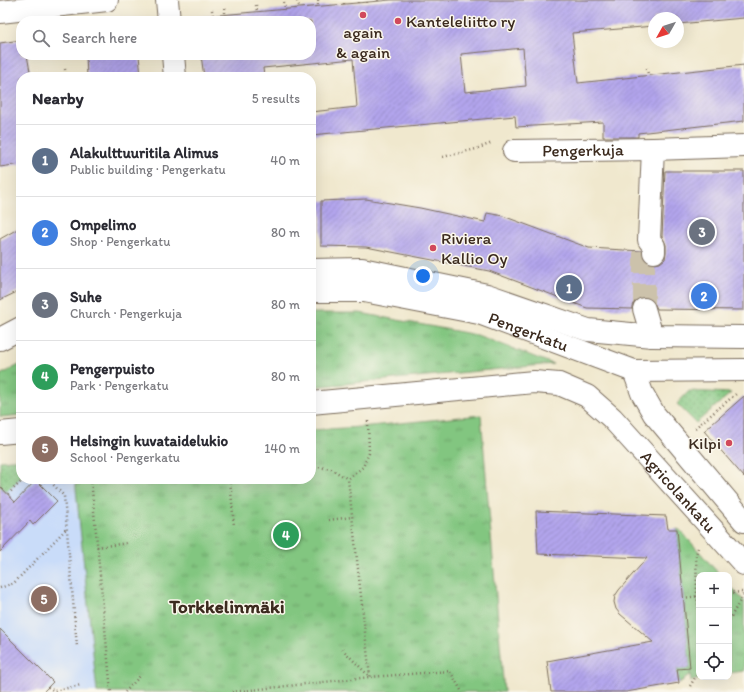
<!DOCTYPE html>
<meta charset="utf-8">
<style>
:root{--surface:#fff;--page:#f2f2f3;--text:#2b2b33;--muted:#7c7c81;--line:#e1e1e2;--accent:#d1495b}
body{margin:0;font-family:Itim,sans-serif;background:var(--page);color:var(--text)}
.controls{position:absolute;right:12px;bottom:12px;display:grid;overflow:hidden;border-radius:8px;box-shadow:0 4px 16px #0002}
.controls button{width:36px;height:36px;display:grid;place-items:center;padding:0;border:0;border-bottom:1px solid var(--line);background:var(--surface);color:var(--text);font:20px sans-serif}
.compass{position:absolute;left:648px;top:12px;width:36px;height:36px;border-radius:50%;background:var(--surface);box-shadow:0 4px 16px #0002;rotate:231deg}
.you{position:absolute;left:423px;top:276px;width:14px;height:14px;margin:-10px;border:3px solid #fff;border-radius:50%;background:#1a73e8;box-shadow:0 0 0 6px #1a73e833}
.badge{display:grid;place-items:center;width:26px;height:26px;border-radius:50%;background:var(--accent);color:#fff;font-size:13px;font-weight:700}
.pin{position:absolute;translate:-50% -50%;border:2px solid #fff;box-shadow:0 1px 4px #0006}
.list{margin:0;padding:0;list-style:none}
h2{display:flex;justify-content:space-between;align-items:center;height:52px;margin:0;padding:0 16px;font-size:17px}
h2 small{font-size:13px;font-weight:400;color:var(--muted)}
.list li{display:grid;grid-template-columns:26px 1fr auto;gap:12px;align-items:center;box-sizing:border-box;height:72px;padding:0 16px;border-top:1px solid var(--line)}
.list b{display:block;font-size:15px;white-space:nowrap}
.list p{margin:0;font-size:13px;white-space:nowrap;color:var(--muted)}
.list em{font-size:13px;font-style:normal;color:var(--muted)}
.icon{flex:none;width:22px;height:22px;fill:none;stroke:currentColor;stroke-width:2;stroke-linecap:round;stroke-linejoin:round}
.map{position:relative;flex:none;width:744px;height:692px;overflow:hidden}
.search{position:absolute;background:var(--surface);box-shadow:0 4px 16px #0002;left:16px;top:16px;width:300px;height:44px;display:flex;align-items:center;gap:10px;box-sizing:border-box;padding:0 14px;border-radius:16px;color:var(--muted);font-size:15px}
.panel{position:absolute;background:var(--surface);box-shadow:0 4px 16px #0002;left:16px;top:72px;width:300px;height:412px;border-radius:16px}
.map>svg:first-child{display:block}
.built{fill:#c9dcf9}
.grass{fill:url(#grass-dots);stroke:#5e784f}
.park{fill:url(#park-tufts);stroke:#5e784f}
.building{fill:url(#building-hatch);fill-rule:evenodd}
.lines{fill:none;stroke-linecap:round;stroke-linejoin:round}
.minor-tunnel{stroke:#ccc2ab;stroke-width:22;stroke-dasharray:22 11;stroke-linecap:butt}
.minor-casing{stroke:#7a6c5c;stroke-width:24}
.path{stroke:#7a6c5c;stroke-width:2.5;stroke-dasharray:1 3;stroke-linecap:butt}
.minor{stroke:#fff;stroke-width:22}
.poi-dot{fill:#d1495b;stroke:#fbf7ec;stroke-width:1.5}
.labels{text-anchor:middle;stroke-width:3;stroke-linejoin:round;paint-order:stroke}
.poi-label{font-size:17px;fill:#3b2a1e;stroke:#fbf7ec;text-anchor:start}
.street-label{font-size:17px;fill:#3b2a1e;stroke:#fbf7ec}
.quarter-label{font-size:19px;font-weight:bold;fill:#3b2a1e;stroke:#fbf7ec}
</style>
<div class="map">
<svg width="744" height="692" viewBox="0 0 744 692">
<defs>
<pattern id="grass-dots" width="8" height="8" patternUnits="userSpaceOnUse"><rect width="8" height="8" fill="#82c680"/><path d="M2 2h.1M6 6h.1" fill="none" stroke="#6ca168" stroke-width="1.8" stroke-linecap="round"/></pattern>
<pattern id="park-tufts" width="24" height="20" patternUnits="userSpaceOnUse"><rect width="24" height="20" fill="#82c680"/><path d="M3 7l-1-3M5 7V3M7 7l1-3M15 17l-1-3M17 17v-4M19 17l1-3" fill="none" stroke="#6ca168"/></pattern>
<pattern id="building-hatch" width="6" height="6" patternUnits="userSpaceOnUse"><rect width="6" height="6" fill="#b2a5ed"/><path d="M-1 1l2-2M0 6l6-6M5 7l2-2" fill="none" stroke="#9287bf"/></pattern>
</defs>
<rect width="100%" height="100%" fill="#fbf7ec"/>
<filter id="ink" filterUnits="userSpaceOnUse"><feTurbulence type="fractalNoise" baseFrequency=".025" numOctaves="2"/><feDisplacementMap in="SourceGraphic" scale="8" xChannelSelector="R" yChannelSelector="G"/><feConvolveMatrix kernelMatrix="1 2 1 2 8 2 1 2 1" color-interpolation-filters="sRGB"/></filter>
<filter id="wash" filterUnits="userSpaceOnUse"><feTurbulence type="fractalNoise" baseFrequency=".012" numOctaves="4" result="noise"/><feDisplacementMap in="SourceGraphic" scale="16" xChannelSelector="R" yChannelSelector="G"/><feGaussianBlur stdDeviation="0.9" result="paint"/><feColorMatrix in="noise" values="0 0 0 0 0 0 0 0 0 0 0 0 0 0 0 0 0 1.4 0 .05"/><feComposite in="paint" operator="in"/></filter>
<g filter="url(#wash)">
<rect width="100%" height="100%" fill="#f0e8ce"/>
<!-- built -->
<path class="built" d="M21 459V479H75L97 692 0 691V461Z"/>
<!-- grass -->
<path class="grass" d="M689 391 731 393 696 423 677 404Z
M21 459V477L6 492 0 486V461Z
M684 609 699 626 692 674 679 683 677 669 690 668Z"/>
<!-- park -->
<path class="park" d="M311 313H360L477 335 553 364 311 387Z
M21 364V415L0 417V375Z
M481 415 504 692H97L75 479H311V430L360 427Z
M677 529 680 530 720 575H699V677H711L691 681Z
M729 585 744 601V671L729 673Z"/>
<g id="blocks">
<!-- building -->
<path class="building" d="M391 0H744V18L678 24V18H654V26L572 33 578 83 744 65V121L638 133V137H603V122L516 127 515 116 311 135V112L357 107 353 59 263 68 264 77H204L201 55H311V21H197V17ZM523 48 526 86 465 92 461 54Z
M21 40V55H27L31 77H21V164L0 167V43Z
M86 55H139L141 77H87Z
M665 171H744V310L657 309 653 300 647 297H640L635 300 632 306V309L587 308 489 271 366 247 321 246V201L366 199 420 208 485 222 487 213 503 216 589 248 642 251 643 259 648 263 654 264 660 263 665 259 666 252V245L662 236Z
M21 227V290L0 300V239Z
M744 396V477L704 431Z
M36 480 57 501 33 525 30 521 0 552V486L15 502Z
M536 511 666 516 668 529H677L690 668 677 669 679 683 626 692H551L547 661 653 642 620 614 616 609 614 602 615 596 619 590 647 558 538 554Z
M0 629 53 682 43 692H0Z"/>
</g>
</g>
<g filter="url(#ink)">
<use href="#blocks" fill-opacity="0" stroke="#7a6c5c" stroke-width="1"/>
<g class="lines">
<!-- minor-tunnel -->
<path class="minor-tunnel" d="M644 251V309"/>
<defs>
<g id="minor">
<path d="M167 0 169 21"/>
<path d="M0 12 107 0"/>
<path d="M173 55 175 77"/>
<path d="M653 149 649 240 654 246V252"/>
<path id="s1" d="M514 151 653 149 744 146"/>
<path d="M311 270 362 269 487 295 588 330 652 336 744 337"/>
<path id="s2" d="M311 291H364L479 313 634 371 744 370"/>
<path d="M644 309 652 336"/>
<path d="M0 339 21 328"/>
<path d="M634 371 642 393 654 414 744 521"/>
<path id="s3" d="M311 403 534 382 559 384 587 396 612 418 744 564"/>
<path d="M0 433 21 431"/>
</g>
</defs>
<!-- minor casing -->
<use href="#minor" class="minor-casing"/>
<!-- path -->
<path class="path" d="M318 0V7
M378 0V1
M297 1 300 8
M284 2 285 10
M358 3V0
M367 3V0
M344 4V0
M256 5 257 12
M225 8V15
M212 10 213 16
M125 19V21
M647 68 648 75
M65 69 66 77
M443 157 476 149 492 143
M368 421 369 453 363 467 348 479 370 677
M695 428 736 394
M311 466 331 469 348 479
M48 479 64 496 77 647
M91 479 111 692
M230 479 234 526
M230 482 243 479
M41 485 46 479
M8 494 24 479
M329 520 352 517
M97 547 128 543
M698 548 696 554 697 596 699 610
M0 588 14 583 67 528
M729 593 742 592
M683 598 699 596
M729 620 744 594
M342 649 370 677
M690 686 699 671
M48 687 54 691 81 685
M125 692 141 675
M232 692 370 677 450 671 462 692"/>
<!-- minor -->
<use href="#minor" class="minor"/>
</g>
</g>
<!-- markers -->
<g class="poi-dot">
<circle cx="363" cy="15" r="4"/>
<circle cx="398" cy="21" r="4"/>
<circle cx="433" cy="248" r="4"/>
<circle cx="729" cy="443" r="4"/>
</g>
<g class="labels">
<!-- poi labels -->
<g class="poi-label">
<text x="406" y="27">Kanteleliitto ry</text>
<text x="363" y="38" text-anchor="middle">again<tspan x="363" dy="20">&amp; again</tspan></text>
<text x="441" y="244">Riviera<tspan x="441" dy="20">Kallio Oy</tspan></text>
<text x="721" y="449" text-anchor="end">Kilpi</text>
</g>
<!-- street labels -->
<g class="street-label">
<text dy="6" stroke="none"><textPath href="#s1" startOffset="69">Pengerkuja</textPath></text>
<text dy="6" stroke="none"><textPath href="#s2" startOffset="223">Pengerkatu</textPath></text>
<text dy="6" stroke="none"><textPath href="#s3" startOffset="412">Agricolankatu</textPath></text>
</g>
<!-- quarter labels -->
<g class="quarter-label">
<text x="227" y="613">Torkkelinmäki</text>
</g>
</g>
</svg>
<div class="controls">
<button>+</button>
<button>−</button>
<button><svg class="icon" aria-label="locate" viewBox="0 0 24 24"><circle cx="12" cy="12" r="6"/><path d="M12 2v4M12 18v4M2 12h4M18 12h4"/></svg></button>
</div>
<svg class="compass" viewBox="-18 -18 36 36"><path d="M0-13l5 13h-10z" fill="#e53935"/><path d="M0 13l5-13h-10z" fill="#7c7c81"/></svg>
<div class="you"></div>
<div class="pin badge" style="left:569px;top:288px;background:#5c6f8a">1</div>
<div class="pin badge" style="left:704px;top:296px;background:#3f7fe0">2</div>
<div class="pin badge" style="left:702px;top:232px;background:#6b7280">3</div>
<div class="pin badge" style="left:286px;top:535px;background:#2e9e5b">4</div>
<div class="pin badge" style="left:44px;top:599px;background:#8d6e63">5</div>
<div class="search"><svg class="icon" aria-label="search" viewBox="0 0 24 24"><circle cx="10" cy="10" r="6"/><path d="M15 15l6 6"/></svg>Search here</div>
<section class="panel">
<h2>Nearby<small>5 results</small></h2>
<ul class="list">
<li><span class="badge" style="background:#5c6f8a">1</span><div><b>Alakulttuuritila Alimus</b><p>Public building · Pengerkatu</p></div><em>40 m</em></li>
<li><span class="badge" style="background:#3f7fe0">2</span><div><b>Ompelimo</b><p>Shop · Pengerkatu</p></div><em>80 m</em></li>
<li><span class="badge" style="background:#6b7280">3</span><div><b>Suhe</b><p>Church · Pengerkuja</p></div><em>80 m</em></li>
<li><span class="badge" style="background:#2e9e5b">4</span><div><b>Pengerpuisto</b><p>Park · Pengerkatu</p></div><em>80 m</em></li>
<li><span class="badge" style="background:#8d6e63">5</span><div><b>Helsingin kuvataidelukio</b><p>School · Pengerkatu</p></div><em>140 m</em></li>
</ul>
</section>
</div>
